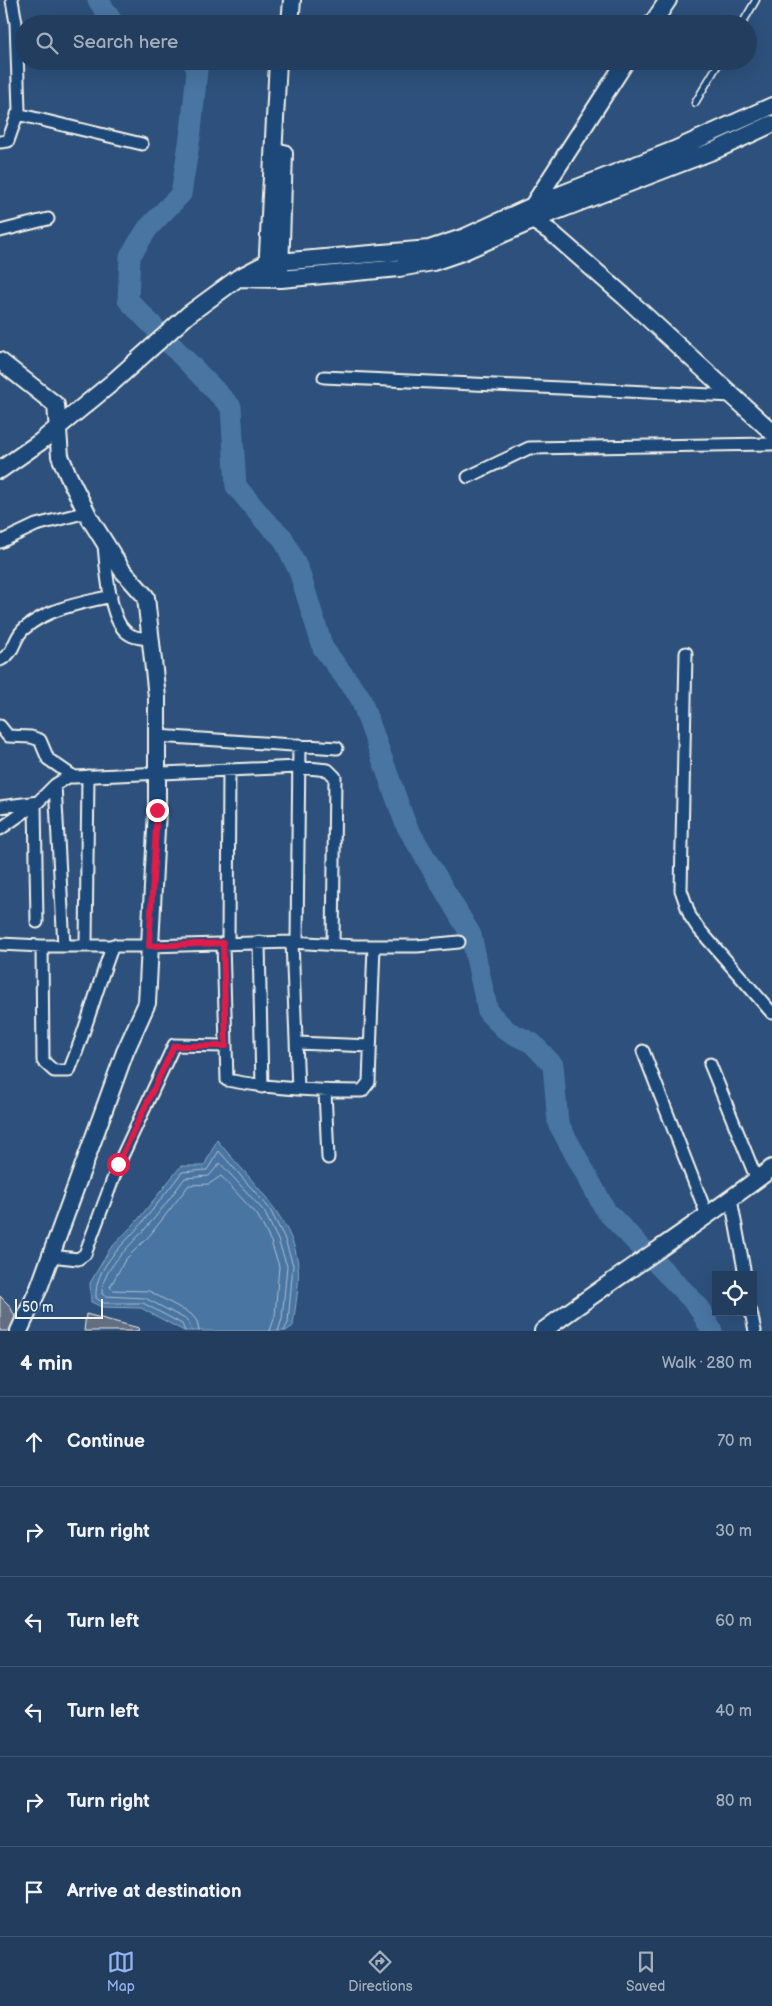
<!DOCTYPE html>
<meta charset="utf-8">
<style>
:root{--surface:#223d5d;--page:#2a4463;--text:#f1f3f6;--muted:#a2aebc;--line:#3f5672;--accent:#95b2f1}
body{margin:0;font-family:"Balsamiq Sans",sans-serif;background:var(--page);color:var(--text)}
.controls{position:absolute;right:15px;bottom:15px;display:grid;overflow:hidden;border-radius:0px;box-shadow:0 5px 20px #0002}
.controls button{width:45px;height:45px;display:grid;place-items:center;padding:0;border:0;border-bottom:1px solid var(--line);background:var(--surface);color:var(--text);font:25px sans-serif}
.scale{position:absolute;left:15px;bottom:12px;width:88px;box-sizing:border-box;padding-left:5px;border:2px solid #f4f1e8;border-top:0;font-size:14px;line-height:18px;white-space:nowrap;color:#f4f1e8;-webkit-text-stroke:4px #1f4a7a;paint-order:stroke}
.stop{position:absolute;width:15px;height:15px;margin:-11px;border:4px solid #e11d48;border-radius:50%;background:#fff}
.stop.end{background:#e11d48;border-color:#fff;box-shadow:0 1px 5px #0008}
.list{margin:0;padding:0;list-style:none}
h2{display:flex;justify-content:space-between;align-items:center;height:65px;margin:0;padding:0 20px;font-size:21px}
h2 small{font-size:16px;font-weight:400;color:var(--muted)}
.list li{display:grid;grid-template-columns:32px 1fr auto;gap:15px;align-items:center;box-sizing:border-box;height:90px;padding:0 20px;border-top:1px solid var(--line)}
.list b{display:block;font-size:19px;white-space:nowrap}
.list em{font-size:16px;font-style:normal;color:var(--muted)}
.icon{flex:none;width:28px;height:28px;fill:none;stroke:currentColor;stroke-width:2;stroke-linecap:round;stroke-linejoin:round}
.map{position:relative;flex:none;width:772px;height:1331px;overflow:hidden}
.search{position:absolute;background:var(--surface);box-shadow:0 5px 20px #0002;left:15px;right:15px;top:15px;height:55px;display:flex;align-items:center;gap:12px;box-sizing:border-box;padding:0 18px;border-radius:28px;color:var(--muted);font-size:19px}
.sheet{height:605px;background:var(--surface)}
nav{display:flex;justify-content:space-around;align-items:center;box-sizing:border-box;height:70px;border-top:1px solid var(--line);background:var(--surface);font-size:14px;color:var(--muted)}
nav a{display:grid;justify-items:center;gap:2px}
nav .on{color:var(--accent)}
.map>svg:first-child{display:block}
.water{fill:#4875a3;stroke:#8da7bf}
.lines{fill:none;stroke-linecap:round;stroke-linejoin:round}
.shore{stroke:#afbfcc;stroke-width:1}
.river{stroke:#4875a3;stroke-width:21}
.building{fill:#646e83;stroke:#f4f1e8}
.lane-casing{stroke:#f4f1e8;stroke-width:9}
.street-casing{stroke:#f4f1e8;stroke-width:15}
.secondary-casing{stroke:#f4f1e8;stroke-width:20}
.lane{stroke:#1f4a7a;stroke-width:5.5}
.street{stroke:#1f4a7a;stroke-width:11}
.secondary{stroke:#1f4a7a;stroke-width:16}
.route{stroke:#e11d48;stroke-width:6}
</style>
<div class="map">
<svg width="772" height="1331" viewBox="0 0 772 1331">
<rect width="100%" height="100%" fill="#2d517c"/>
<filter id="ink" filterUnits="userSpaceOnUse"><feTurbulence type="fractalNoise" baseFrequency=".02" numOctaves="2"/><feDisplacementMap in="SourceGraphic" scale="10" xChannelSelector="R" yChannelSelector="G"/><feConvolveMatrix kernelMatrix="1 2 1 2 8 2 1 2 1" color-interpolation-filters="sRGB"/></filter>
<g filter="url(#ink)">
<!-- water -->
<path class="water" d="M217 1140C245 1175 294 1218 298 1265 300 1284 295 1307 293 1326L286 1331H184L141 1308 102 1307 91 1302 90 1283 110 1249 136 1222 181 1166H204Z"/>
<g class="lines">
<!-- shore -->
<path class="shore" d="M185 1331 182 1324 143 1303H103L96 1298C94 1267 123 1246 141 1224 155 1207 169 1189 182 1172L207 1170 219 1151 269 1208 284 1237 293 1265 288 1323 284 1331
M192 1331 187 1320 145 1298 105 1296 102 1294C101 1270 129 1247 144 1230 159 1214 172 1195 185 1178L209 1176 220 1163 264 1211 278 1240 287 1266 282 1319 278 1331
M199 1331 197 1321 191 1314 149 1291 113 1290 110 1287 125 1260 150 1235 189 1185 209 1184 221 1176 258 1216 271 1242 279 1266 275 1316 270 1331"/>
<!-- river -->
<path class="river" d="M98 0 114 24
M193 61 197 70 191 131 181 194 148 228 130 256 128 300 231 407 236 486 265 521 283 538 299 571 323 648 360 697 406 825 471 935 488 1012 507 1031 532 1043 553 1065 558 1123 606 1211 698 1306 712 1331"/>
</g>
<!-- building -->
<path class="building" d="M0 1296 10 1306 15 1317 9 1331H0Z
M86 1314 139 1328 138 1331H84Z"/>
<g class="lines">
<defs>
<path id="lane" d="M742 24 756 0
M695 103 720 61"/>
<path id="street" d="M17 114 142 144
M0 142 8 141 19 110 16 23 12 0
M0 231 48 219
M324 377 733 396
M468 477 529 448 772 444
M0 542 36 525 87 512
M104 545C106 566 109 617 125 631 132 638 141 638 150 639
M686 653 681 890 690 916 698 928 772 1013
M0 660C17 652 12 638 25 628 48 608 83 603 111 596
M0 726 8 736 31 737 40 740 48 759 74 777
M157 736 337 748
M55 785 68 777H74L298 767 328 770 335 777 333 945
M35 804 37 922
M0 807 38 802 55 785 64 946
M0 829 34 805
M259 942 262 1087
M292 942 298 1089
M297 942 299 745
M223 943 227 1080C272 1089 316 1091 362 1091L369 1082 374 946
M228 943 229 769
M0 944 42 946H149L292 942 355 946H417L459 942
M86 945 88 776
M42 946 43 1061 54 1071H69C86 1030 97 987 113 945
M297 1043 370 1046
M643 1051 707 1215
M710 1064 757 1180
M325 1091 328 1158
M731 1199 745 1275
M50 1256 78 1259 85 1254 119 1163 174 1045 226 1046
M751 1312 755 1331"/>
<path id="secondary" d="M290 24 292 0
M652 24 668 0
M626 61 532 207 533 220 552 233 625 297 772 432
M280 271 284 153
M267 273 278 61
M238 278 281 279 399 268 433 262 462 252 541 217 718 149 772 124
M0 361 56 405 60 456 68 475 90 519 122 570 146 597 157 697V810L147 1003 125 1052 39 1288 19 1331
M0 470 40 442 113 382 189 314 238 278 267 263 429 249 465 237 539 203 674 150 772 106
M543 1331C618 1275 698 1225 772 1168"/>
</defs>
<!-- lane casing -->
<use href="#lane" class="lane-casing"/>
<!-- street casing -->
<use href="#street" class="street-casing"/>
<!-- secondary casing -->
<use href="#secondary" class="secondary-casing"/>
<!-- lane -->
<use href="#lane" class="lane"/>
<!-- street -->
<use href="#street" class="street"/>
<!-- secondary -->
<use href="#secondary" class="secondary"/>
</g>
</g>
<g class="lines" filter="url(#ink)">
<!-- route -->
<path class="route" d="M118 1164 174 1046H226L223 943 149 946 157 810"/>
</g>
</svg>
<div class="controls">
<button><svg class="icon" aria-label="locate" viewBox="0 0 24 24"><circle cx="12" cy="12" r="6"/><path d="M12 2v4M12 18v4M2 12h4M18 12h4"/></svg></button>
</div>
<div class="scale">50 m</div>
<div class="stop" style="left:118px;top:1164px"></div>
<div class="stop end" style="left:157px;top:810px"></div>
<div class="search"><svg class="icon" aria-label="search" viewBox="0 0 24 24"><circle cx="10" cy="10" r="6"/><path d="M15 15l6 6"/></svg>Search here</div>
</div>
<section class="sheet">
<h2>4 min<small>Walk · 280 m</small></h2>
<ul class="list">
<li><svg class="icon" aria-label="ahead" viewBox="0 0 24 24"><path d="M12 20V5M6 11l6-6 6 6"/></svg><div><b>Continue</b></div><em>70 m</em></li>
<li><svg class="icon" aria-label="right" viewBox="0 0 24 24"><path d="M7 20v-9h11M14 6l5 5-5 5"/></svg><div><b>Turn right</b></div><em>30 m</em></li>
<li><svg class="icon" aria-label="left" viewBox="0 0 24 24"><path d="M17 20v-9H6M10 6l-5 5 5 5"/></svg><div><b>Turn left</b></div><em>60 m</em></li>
<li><svg class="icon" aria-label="left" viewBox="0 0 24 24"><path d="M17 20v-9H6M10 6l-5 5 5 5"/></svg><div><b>Turn left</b></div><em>40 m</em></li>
<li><svg class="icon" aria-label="right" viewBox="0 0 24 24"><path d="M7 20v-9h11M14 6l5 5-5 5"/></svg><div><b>Turn right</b></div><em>80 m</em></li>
<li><svg class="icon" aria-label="arrive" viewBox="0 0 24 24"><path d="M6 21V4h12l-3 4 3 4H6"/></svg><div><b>Arrive at destination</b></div></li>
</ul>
</section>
<nav>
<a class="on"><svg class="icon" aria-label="map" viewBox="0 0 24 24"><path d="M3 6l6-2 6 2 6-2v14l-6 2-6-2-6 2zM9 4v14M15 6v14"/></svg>Map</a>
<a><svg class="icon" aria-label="directions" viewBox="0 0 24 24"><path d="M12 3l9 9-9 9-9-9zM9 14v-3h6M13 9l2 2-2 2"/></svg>Directions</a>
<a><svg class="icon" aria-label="saved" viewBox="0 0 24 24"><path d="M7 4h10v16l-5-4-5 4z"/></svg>Saved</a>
</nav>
